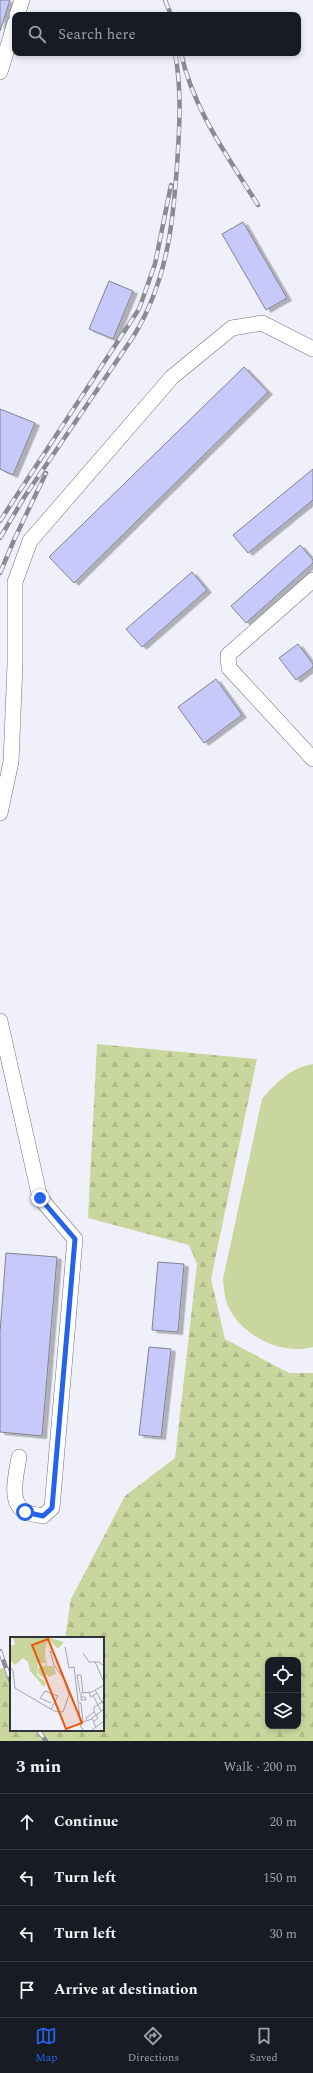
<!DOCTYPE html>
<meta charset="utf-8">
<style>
:root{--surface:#171b24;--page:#20242c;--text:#f1f3f6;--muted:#9ea1a6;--line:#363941;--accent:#2563eb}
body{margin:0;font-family:Spectral,serif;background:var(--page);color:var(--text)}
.controls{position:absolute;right:12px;bottom:12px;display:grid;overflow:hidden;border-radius:8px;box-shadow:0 2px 6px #0003}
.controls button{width:36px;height:36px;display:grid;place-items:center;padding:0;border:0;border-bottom:1px solid var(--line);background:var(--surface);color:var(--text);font:20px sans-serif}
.stop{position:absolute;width:12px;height:12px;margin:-9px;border:3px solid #2563eb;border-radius:50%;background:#fff}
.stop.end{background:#2563eb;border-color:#fff;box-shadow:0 1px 4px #0008}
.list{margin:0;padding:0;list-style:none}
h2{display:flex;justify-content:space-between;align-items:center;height:52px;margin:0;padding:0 16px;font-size:17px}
h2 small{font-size:13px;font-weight:400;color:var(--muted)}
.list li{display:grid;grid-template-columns:26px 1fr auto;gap:12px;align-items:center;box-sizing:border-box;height:56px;padding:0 16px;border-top:1px solid var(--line)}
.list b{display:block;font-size:15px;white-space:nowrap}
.list em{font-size:13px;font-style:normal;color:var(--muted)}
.icon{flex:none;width:22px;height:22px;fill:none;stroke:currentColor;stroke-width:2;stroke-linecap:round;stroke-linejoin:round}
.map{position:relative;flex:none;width:313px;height:1741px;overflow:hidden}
.search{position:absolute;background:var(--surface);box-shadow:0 2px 6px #0003;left:12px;right:12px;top:12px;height:44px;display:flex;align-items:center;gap:10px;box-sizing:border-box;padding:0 14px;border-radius:8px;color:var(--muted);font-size:15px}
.sheet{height:276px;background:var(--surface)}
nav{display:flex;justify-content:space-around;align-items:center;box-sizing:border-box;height:56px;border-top:1px solid var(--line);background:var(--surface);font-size:11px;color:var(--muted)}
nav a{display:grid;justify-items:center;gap:2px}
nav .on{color:var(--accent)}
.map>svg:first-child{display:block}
.forest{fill:url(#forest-firs);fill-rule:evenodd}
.pitch{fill:#c9d79e}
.building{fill:#c6c9fa;stroke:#82838c;filter:url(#shadow)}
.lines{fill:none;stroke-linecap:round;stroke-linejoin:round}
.minor-casing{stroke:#72737c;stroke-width:16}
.minor{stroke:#fff;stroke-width:15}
.rail-casing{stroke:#8a8b92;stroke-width:4.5}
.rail{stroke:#eff0fa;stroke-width:3;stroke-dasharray:9;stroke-linecap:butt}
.route{stroke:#2563eb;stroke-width:5}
.inset-road{fill:none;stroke:#a4a5ac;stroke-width:1}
.view{fill:#e8590c;fill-opacity:0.15;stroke:#e8590c;stroke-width:2}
.inset-edge{fill:none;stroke:#343438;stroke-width:2}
</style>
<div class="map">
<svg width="313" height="1741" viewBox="0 0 313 1741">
<defs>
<pattern id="forest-firs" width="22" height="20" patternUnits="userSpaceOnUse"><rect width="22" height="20" fill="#c9d79e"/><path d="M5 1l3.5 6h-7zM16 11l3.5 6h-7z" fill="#adb989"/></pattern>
<filter id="shadow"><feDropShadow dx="4.5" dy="2.5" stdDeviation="0" flood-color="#0004"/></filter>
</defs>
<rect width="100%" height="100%" fill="#eff0fa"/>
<!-- forest -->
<path class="forest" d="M97 1044 257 1059 211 1279 225 1339 289 1373H313V1741H0V1669L11 1666V1730H103V1638H65L71 1599 125 1496 175 1458 197 1264 189 1245 88 1218ZM268 1660H298V1726H268Z"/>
<!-- pitch -->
<path class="pitch" d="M313 1064V1347C280 1356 237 1334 226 1301 224 1294 224 1286 223 1279L262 1099C277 1082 290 1068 313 1064Z"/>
<!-- building -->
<path class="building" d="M0 0H10L0 31Z
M243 222 287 298 266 310 222 234Z
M109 281 133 291 113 339 89 329Z
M244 367 268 392 74 583 49 557Z
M0 409 35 423 13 475 0 469Z
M313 469V500L248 553 233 535Z
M300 545 313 560V563L246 623 231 606Z
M192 572 207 590 142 647 126 629Z
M298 644 313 664V667L296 680 279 658Z
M216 679 242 715 204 743 178 707Z
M6 1253 57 1257 42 1436 0 1432V1332Z
M158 1262 184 1264 178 1332 152 1330Z
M149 1347 171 1349 161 1437 139 1435Z"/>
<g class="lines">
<defs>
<path id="minor" d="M17 15 22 0
M0 72 15 23
M313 580 228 655 229 668 313 759
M0 813 11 762 15 664V582L30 541 172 377 232 328 262 323 313 349
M0 1021 40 1198 75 1239 52 1508 43 1516C37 1515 29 1514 24 1511 8 1501 17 1472 19 1457"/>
</defs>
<!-- minor casing -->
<use href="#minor" class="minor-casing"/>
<!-- minor -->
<use href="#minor" class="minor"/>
<defs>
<path id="rail" d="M165 0 171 15
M181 53C193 109 228 157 258 205
M0 521 139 309 155 264 171 185
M0 538 25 496 133 337C169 279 174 217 178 150 180 117 181 85 175 53
M0 573 14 540 46 473
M0 1651 11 1682
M38 1730 46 1741"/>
</defs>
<!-- rail casing -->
<use href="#rail" class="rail-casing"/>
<!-- rail -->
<use href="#rail" class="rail"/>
</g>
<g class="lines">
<!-- route -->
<path class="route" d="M25 1512 43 1516 52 1508 75 1239 40 1198"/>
</g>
<!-- overview -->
<g transform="translate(10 1637)">
<rect width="94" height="94" fill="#eff0fa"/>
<path d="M3 0H37L54 5 48 12 40 4 36 7 35 19 37 29H44L46 37 38 40 35 26H28L27 38 36 46 34 50 20 34 18 25 13 21 5 28 0 23V8H5Z" fill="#c9d79e"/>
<path d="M27.5 34a5.5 5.5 0 1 1 11 0a5.5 5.5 0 1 1-11 0Z" fill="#c9d79e"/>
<path class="inset-road" d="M55 10 59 31 64 30 71 90 74 94M73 16 79 25H85M94 29 89 25H85L94 45M0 31 3 33 5 51 44 74 53 75 59 58 54 42 44 28 40 14 42 16M85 53 94 68M79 55 81 60 87 56M70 56 67 38H71L73 56M71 56V63H76L75 60H71M72 56 82 55 94 48M83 58 91 74M41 66 30 61 35 54 48 59 41 72M69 66H71L73 85 82 82M84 75V70L94 64M77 83 76 81 84 75 88 81 83 85M86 90 82 81 94 72M81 94 94 84"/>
<path class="view" d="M38 2 72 86 56 92 22 8Z"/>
<rect width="94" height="94" class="inset-edge"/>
</g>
</svg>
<div class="controls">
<button><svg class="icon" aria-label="locate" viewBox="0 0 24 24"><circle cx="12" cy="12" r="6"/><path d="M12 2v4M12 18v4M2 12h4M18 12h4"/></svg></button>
<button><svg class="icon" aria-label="layers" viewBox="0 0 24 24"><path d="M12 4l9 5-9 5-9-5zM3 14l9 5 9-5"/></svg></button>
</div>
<div class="stop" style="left:25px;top:1512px"></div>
<div class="stop end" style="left:40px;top:1198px"></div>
<div class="search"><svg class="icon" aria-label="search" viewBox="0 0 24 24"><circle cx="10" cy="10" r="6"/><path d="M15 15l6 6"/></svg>Search here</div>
</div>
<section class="sheet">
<h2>3 min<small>Walk · 200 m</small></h2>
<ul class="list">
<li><svg class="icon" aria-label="ahead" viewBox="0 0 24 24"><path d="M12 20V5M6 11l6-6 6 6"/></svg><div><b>Continue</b></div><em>20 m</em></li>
<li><svg class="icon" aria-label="left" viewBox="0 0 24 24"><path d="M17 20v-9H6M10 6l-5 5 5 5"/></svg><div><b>Turn left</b></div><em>150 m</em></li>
<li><svg class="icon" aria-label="left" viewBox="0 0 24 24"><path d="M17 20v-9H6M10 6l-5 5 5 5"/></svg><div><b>Turn left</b></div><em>30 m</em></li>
<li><svg class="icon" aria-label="arrive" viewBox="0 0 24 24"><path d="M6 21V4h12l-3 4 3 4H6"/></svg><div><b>Arrive at destination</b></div></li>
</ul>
</section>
<nav>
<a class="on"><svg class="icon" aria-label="map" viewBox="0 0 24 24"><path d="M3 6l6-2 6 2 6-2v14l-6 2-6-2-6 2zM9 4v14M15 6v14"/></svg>Map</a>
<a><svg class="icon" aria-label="directions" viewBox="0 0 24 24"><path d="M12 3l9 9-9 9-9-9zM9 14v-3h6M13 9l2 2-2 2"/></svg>Directions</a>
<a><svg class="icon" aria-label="saved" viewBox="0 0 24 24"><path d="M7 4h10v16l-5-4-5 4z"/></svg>Saved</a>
</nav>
